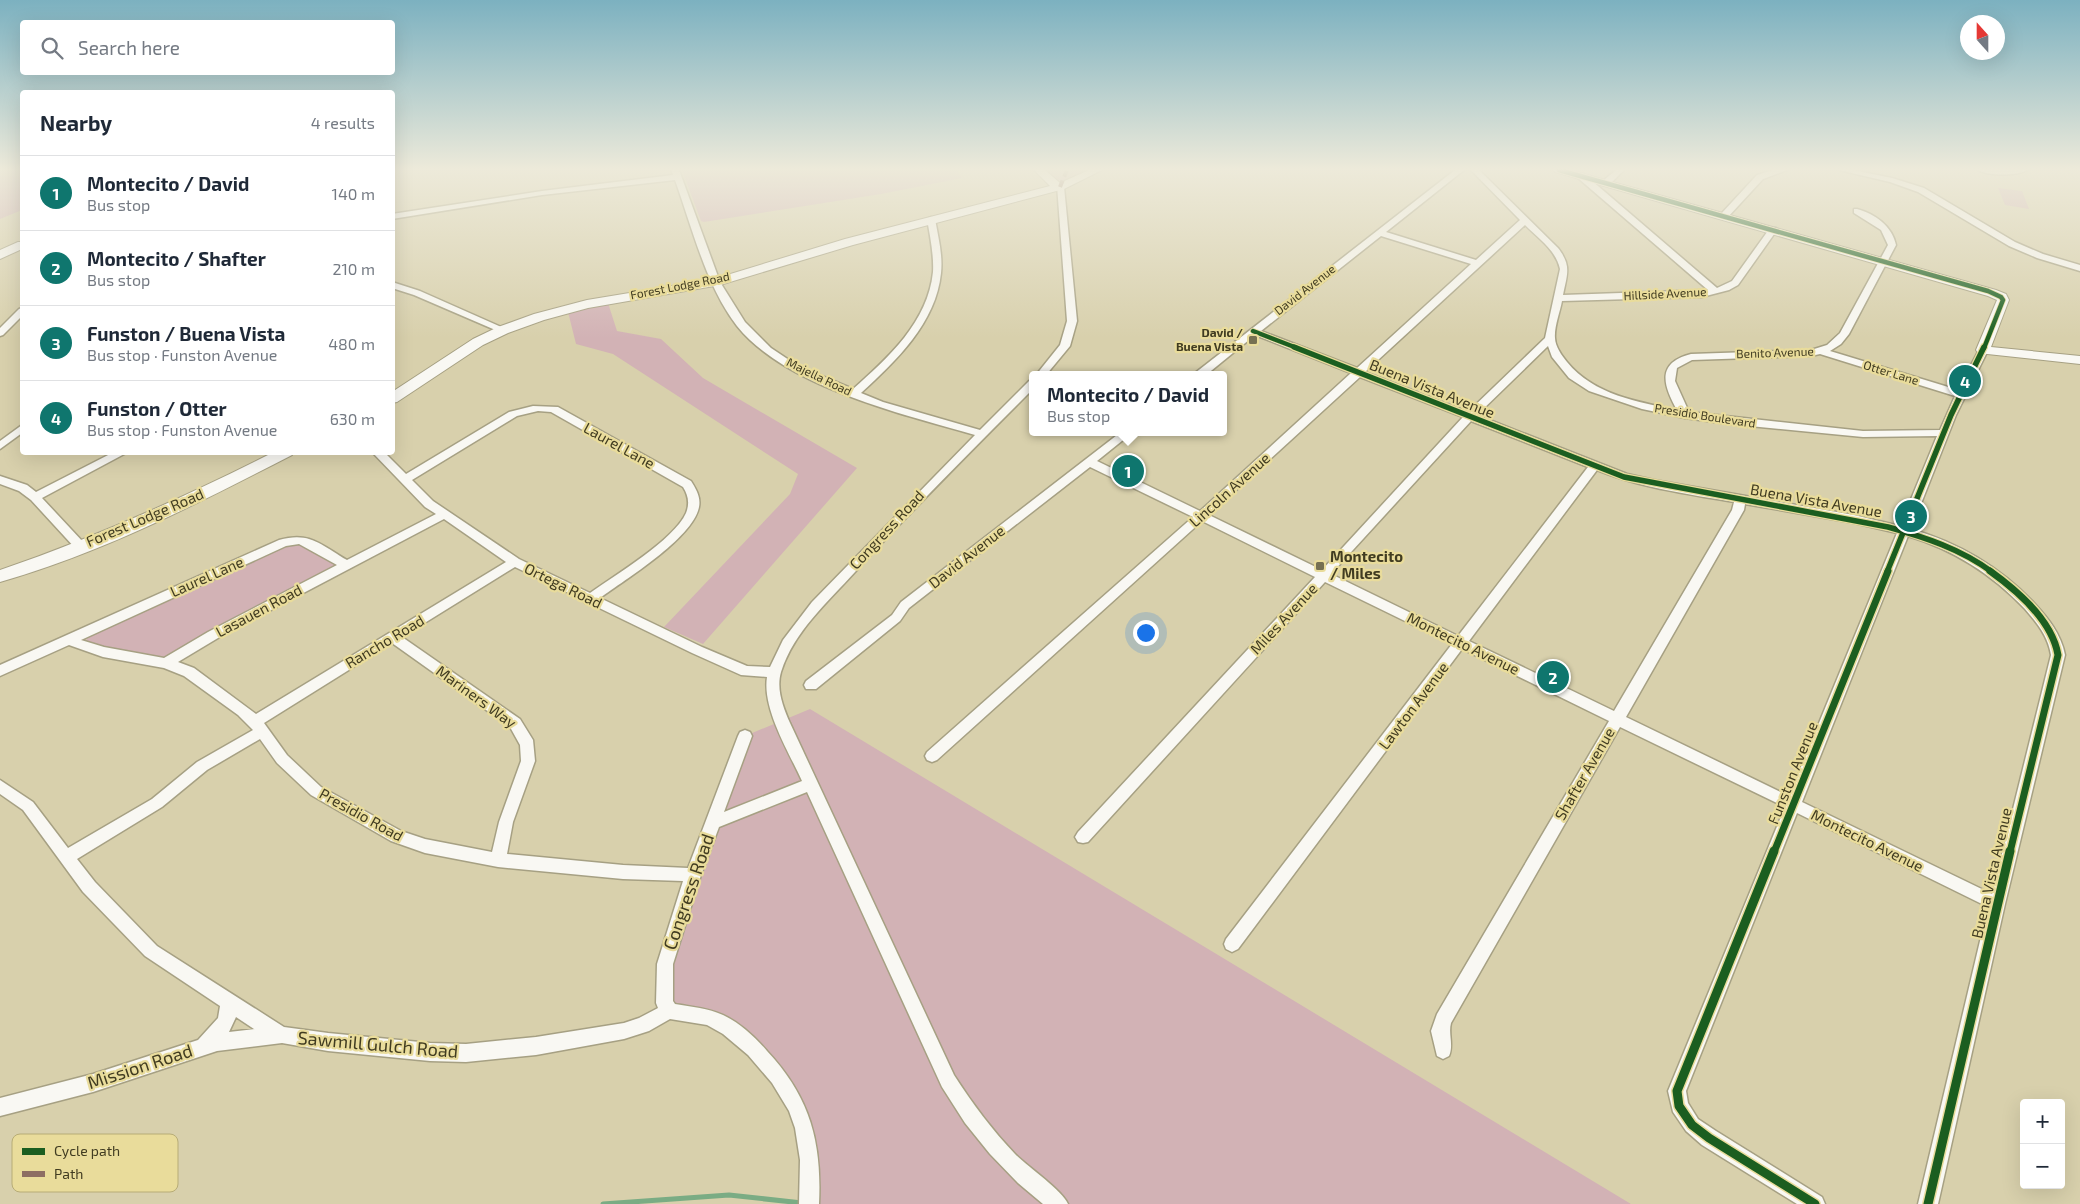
<!DOCTYPE html>
<meta charset="utf-8">
<style>
:root{--surface:#fff;--page:#f6f6f7;--text:#1f2937;--muted:#747a83;--line:#e0e1e3;--accent:#0f766e}
body{margin:0;font-family:"Exo 2",sans-serif;background:var(--page);color:var(--text)}
.controls{position:absolute;right:15px;bottom:15px;display:grid;overflow:hidden;border-radius:5px;box-shadow:0 5px 20px #0002}
.controls button{width:45px;height:45px;display:grid;place-items:center;padding:0;border:0;border-bottom:1px solid var(--line);background:var(--surface);color:var(--text);font:25px sans-serif}
.compass{position:absolute;left:1960px;top:15px;width:45px;height:45px;border-radius:50%;background:var(--surface);box-shadow:0 5px 20px #0002;rotate:339deg}
.you{position:absolute;left:1145px;top:632px;width:18px;height:18px;margin:-12px;border:4px solid #fff;border-radius:50%;background:#1a73e8;box-shadow:0 0 0 8px #1a73e833}
.badge{display:grid;place-items:center;width:32px;height:32px;border-radius:50%;background:var(--accent);color:#fff;font-size:16px;font-weight:700}
.pin{position:absolute;translate:-50% -50%;border:2px solid #fff;box-shadow:0 1px 5px #0006}
.popup{position:absolute;left:1029px;top:371px;width:198px;height:65px;box-sizing:border-box;display:grid;place-content:center;border-radius:5px;background:var(--surface);filter:drop-shadow(0 1px 4px #0005);font-size:16px;white-space:nowrap;color:var(--muted)}
.popup b{font-size:19px;color:var(--text)}
.popup::after{content:'';position:absolute;left:50%;top:100%;margin-left:-10px;border:10px solid transparent;border-top-color:var(--surface)}
.list{margin:0;padding:0;list-style:none}
h2{display:flex;justify-content:space-between;align-items:center;height:65px;margin:0;padding:0 20px;font-size:21px}
h2 small{font-size:16px;font-weight:400;color:var(--muted)}
.list li{display:grid;grid-template-columns:32px 1fr auto;gap:15px;align-items:center;box-sizing:border-box;height:75px;padding:0 20px;border-top:1px solid var(--line)}
.list b{display:block;font-size:19px;white-space:nowrap}
.list p{margin:0;font-size:16px;white-space:nowrap;color:var(--muted)}
.list em{font-size:16px;font-style:normal;color:var(--muted)}
.icon{flex:none;width:28px;height:28px;fill:none;stroke:currentColor;stroke-width:2;stroke-linecap:round;stroke-linejoin:round}
.map{position:relative;flex:none;width:2080px;height:1204px;overflow:hidden}
.search{position:absolute;background:var(--surface);box-shadow:0 5px 20px #0002;left:20px;top:20px;width:375px;height:55px;display:flex;align-items:center;gap:12px;box-sizing:border-box;padding:0 18px;border-radius:5px;color:var(--muted);font-size:19px}
.panel{position:absolute;background:var(--surface);box-shadow:0 5px 20px #0002;left:20px;top:90px;width:375px;height:365px;border-radius:5px}
.map>svg:first-child{display:block}
.green{fill:#d2b2b5}
.lines{fill:none;stroke-linecap:round;stroke-linejoin:round}
.stream{stroke:#7aac84;stroke-width:5}
.street-casing{stroke:#a6a083;stroke-width:3}
.secondary-casing{stroke:#a6a083;stroke-width:2}
.street{fill:#f9f8f3;fill-rule:evenodd}
.secondary{fill:#f9f8f3;fill-rule:evenodd}
.quiet{stroke:#8d6e63;stroke-width:4;stroke-dasharray:7 4;stroke-linecap:butt}
.cycleway-far3-casing{stroke:#e9dc9b;stroke-width:6}
.cycleway-far2-casing{stroke:#e9dc9b;stroke-width:8}
.cycleway-far1-casing{stroke:#e9dc9b;stroke-width:10}
.cycleway-casing{stroke:#e9dc9b;stroke-width:12}
.cycleway-far3{stroke:#1b5e20;stroke-width:4.5}
.cycleway-far2{stroke:#1b5e20;stroke-width:5.5}
.cycleway-far1{stroke:#1b5e20;stroke-width:7}
.cycleway{stroke:#1b5e20;stroke-width:9}
.poi-dot{fill:#767052;stroke:#e9dc9b;stroke-width:2}
.labels{text-anchor:middle;stroke-width:4.5;stroke-linejoin:round;paint-order:stroke}
.far-street-label{font-size:12px;fill:#413c21;stroke:#e9dc9b}
.far-poi-label{font-size:12px;font-weight:bold;fill:#413c21;stroke:#e9dc9b;text-anchor:end}
.street-label{font-size:15px;fill:#413c21;stroke:#e9dc9b}
.poi-label{font-size:15px;font-weight:bold;fill:#413c21;stroke:#e9dc9b;text-anchor:start}
.near-street-label{font-size:18px;fill:#413c21;stroke:#e9dc9b}
.key{fill:#e9dc9b;stroke:#b7ac76;stroke-width:1}
.key-label{font-size:14px;fill:#413c21}
</style>
<div class="map">
<svg width="2080" height="1204" viewBox="0 0 2080 1204">
<rect width="100%" height="100%" fill="#d8d0ac"/>
<!-- green -->
<path class="green" d="M0 170H22V210L0 219Z
M682 170H956L962 178 881 194 704 222 701 221Z
M1039 170H1097L1060 187Z
M1998 188 2022 191 2029 209 2005 205Z
M608 303 617 331 661 339 703 378 857 468 703 644 664 627 790 494 798 474 613 354 576 344 568 312Z
M292 543 302 544 338 563 337 566 162 658H150L86 643 87 636Z
M810 709 1631 1204H809L805 1132 745 1040 683 1015 663 993 745 736Z"/>
<g class="lines">
<!-- stream -->
<path class="stream" d="M603 1204 729 1195 811 1204"/>
<defs>
<path id="street" d="M671 170H679L720 282 745 322 771 348 798 366 853 389C888 358 928 322 933 272 934 255 930 236 927 219L931 217 935 219C938 236 943 255 941 273 936 323 896 361 861 393L883 402 980 430 1029 381 1033 380V389C973 449 913 509 855 572 828 602 794 631 781 672 776 689 783 707 790 723L954 1075C972 1103 992 1130 1015 1154 1028 1167 1062 1190 1068 1204H1043L1018 1183 990 1154 965 1123 942 1087 807 792 719 827 701 875 673 964V1001L675 1004C692 1007 708 1008 723 1015 740 1023 755 1037 767 1051 810 1097 822 1142 819 1204H799L800 1160 795 1128 789 1111 772 1083 748 1055 723 1034 707 1025 670 1019 649 1031 624 1039 536 1055 466 1062 430 1061 328 1051 282 1043 217 1051 93 1092 0 1116V1098L93 1074 198 1040 218 1018 220 1006 145 956 83 892 23 810 0 794V780L33 802 68 848 152 799 197 762 253 730 238 715 184 676 164 668 103 657 69 645 0 676V665L279 540C310 531 321 545 347 560L436 514 425 507 372 452H384L406 474 509 412 533 406 558 407 691 481C696 489 701 497 699 507 693 538 626 579 600 598L702 647 747 666 770 667 783 640 812 602 975 435C902 414 786 387 737 326 706 286 692 227 675 180L542 195 392 219V214L542 191 673 175ZM538 411 551 412 683 487C688 495 690 503 686 513 674 540 615 575 590 593L519 559 433 501 412 480 517 416ZM444 519 506 562 256 714 194 668 178 662 218 638ZM299 544 337 565 208 632 164 658 104 647 81 640 286 546ZM515 567 583 600 585 603 591 604 692 653 741 675 767 677C762 709 789 752 802 781L724 812 752 736 750 732 745 730 740 732 738 736 688 868 623 865 507 854 513 822 535 761 533 740 520 719 402 637ZM392 643 510 727 520 745 521 761 499 822 492 852 425 839 401 831 321 787 287 755 264 723ZM260 739 277 763 311 795 391 841 425 853 498 867 623 879 683 881 657 964 656 1003 658 1008 639 1018 624 1023 536 1037 466 1044 430 1043 328 1033 284 1027 157 946 95 882 77 859 162 807 207 770ZM236 1017 254 1029H255L229 1032Z
M1455 170H1464L1386 232 1476 260 1520 220 1471 170H1479L1558 248C1572 266 1567 274 1563 295L1708 290 1578 178V174H1584L1717 288 1732 281 1770 228H1776L1777 230 1738 285 1729 290 1702 297 1562 301C1560 312 1554 327 1555 338 1555 346 1562 356 1567 362 1594 395 1638 402 1677 410 1663 385 1656 363 1691 354L1811 350 1827 345 1840 333 1888 245 1881 230 1854 213V209H1857C1875 214 1892 226 1896 245L1849 334 1841 344 1830 351 1958 390 1980 348H1986L1988 350 1956 415 1911 529C1959 543 1999 566 2034 603 2048 618 2061 634 2065 655L2005 904 1938 1204H1918L1988 907 1797 813 1686 1091 1688 1103 1698 1119 1716 1131 1822 1197 1825 1204H1797L1702 1145 1686 1131 1673 1112 1668 1091 1785 807 1620 727 1451 1023C1448 1034 1454 1045 1449 1056L1443 1059 1437 1056 1431 1031 1437 1014 1609 721 1462 649 1238 949 1232 952 1226 949 1224 944 1226 939 1452 644 1325 582 1088 842 1083 843 1078 842 1075 837 1078 832 1315 577 1202 521 937 760 932 762 927 760 925 756 927 752 1193 517 1090 467 909 608 900 621 816 689H806L804 685 806 681 892 615 901 602 1121 432H1133L1097 461 1200 511 1351 373 1255 335 1206 375H1194L1195 373ZM1525 225C1538 238 1556 250 1560 269L1545 338 1468 412 1365 372ZM1381 236 1471 264 1357 368 1261 331ZM1548 346 1552 357 1569 378 1589 391 1642 409 1685 418 1729 424 1863 437 1937 436 1900 526 1854 515 1654 480 1627 474 1477 415ZM1820 354 1955 396 1940 430 1863 431 1689 412 1675 381 1677 368 1692 360 1811 356ZM1360 377 1463 417 1322 570 1209 515ZM1471 421 1588 467 1458 636 1331 574ZM1597 470C1641 488 1688 494 1734 502L1732 510 1614 711 1469 641ZM1745 504 1854 523 1897 533 1789 796 1626 717 1744 510ZM1908 536C1954 550 1992 574 2025 609 2037 623 2048 636 2051 655L1992 894 1802 802Z
M1616 170H1624L1609 185H1603V181Z
M1773 170H1787L1763 179 1727 218H1721V214L1757 175Z
M1839 170H1853L1892 178 1924 188 2015 242 2043 254 2080 265V271L2037 258 2009 246 1918 192 1890 182Z
M1978 170H2027C2018 176 1987 176 1978 170Z
M1057 185 1064 187 1077 321 1070 346 1046 375H1036L1060 345 1067 321Z
M392 282 420 291 508 330 506 332H500L414 295 392 288Z
M22 308V316L3 335 0 336V328L19 309Z
M22 425V433L0 449V441Z
M114 452H128L42 498 84 543 86 546 84 549H76L31 500 19 491 0 484V476L27 485 36 492Z"/>
<path id="secondary" d="M1034 170H1045L1060 183 1089 170H1102L1064 189 853 245 720 285 588 308 544 320 508 333 483 345 397 402 392 403V392L473 339 498 327 534 314 587 300 714 279 845 239 1050 186Z
M1554 170H1570L1996 290 2006 294 2009 300 1991 347 2080 356V364L1978 353 1976 350 1997 300 1988 296 1555 172Z
M18 242H22V249L0 259V250Z
M274 452H294L292 455C199 503 102 553 0 582V570C94 538 185 497 274 452Z"/>
</defs>
<!-- street casing -->
<use href="#street" class="street-casing"/>
<!-- secondary casing -->
<use href="#secondary" class="secondary-casing"/>
<!-- street -->
<use href="#street" class="street"/>
<!-- secondary -->
<use href="#secondary" class="secondary"/>
<!-- quiet -->
<path class="quiet" d="M1060 187 1067 170"/>
<defs>
<path id="cycleway-far3" d="M1559 170 1988 291 2001 297 2003 300 1984 348
M1253 331 1297 348"/>
<path id="cycleway-far2" d="M1294 347 1624 477 1888 527C1924 537 1961 549 1992 572
M1887 572 1951 415 1984 347"/>
<path id="cycleway-far1" d="M1990 571C2018 591 2052 620 2058 655L2010 852
M1774 852 1888 571"/>
<path id="cycleway" d="M1774 851 1677 1091 1679 1106 1692 1125 1709 1138 1815 1204
M1928 1204 2010 851"/>
</defs>
<!-- cycleway-far3 casing -->
<use href="#cycleway-far3" class="cycleway-far3-casing"/>
<!-- cycleway-far2 casing -->
<use href="#cycleway-far2" class="cycleway-far2-casing"/>
<!-- cycleway-far1 casing -->
<use href="#cycleway-far1" class="cycleway-far1-casing"/>
<!-- cycleway casing -->
<use href="#cycleway" class="cycleway-casing"/>
<!-- cycleway-far3 -->
<use href="#cycleway-far3" class="cycleway-far3"/>
<!-- cycleway-far2 -->
<use href="#cycleway-far2" class="cycleway-far2"/>
<!-- cycleway-far1 -->
<use href="#cycleway-far1" class="cycleway-far1"/>
<!-- cycleway -->
<use href="#cycleway" class="cycleway"/>
</g>
<!-- sky -->
<linearGradient id="sky" x2="0" y2="1"><stop stop-color="#7cb1c0"/><stop offset="0.5" stop-color="#edeada"/><stop offset="1" stop-color="#edeada" stop-opacity="0"/></linearGradient>
<rect width="2080" height="338" fill="url(#sky)"/>
<!-- markers -->
<g class="poi-dot">
<rect x="1248" y="335" width="10" height="10" rx="2.5"/>
<rect x="1315" y="561" width="10" height="10" rx="2.5"/>
</g>
<g class="labels">
<!-- far-street labels -->
<g class="far-street-label">
<text transform="translate(680 286) rotate(-11)" y="4">Forest Lodge Road</text>
<text transform="translate(1305 290) rotate(-38)" y="4">David Avenue</text>
<text transform="translate(1665 294) rotate(-3)" y="4">Hillside Avenue</text>
<text transform="translate(1775 353) rotate(-2)" y="4">Benito Avenue</text>
<text transform="translate(1891 373) rotate(17)" y="4">Otter Lane</text>
<text transform="translate(819 377) rotate(26)" y="4">Majella Road</text>
<text transform="translate(1705 416) rotate(9)" y="4">Presidio Boulevard</text>
</g>
<!-- far-poi labels -->
<g class="far-poi-label">
<text x="1243" y="337">David /<tspan x="1243" dy="14">Buena Vista</tspan></text>
</g>
<!-- street labels -->
<g class="street-label">
<text transform="translate(1432 389) rotate(22)" y="5">Buena Vista Avenue</text>
<text transform="translate(619 446) rotate(29)" y="5">Laurel Lane</text>
<text transform="translate(1230 490) rotate(-42)" y="5">Lincoln Avenue</text>
<text transform="translate(1816 501) rotate(10)" y="5">Buena Vista Avenue</text>
<text transform="translate(145 518) rotate(-23)" y="5">Forest Lodge Road</text>
<text transform="translate(887 530) rotate(-47)" y="5">Congress Road</text>
<text transform="translate(967 557) rotate(-38)" y="5">David Avenue</text>
<text transform="translate(207 577) rotate(-24)" y="5">Laurel Lane</text>
<text transform="translate(563 586) rotate(26)" y="5">Ortega Road</text>
<text transform="translate(259 611) rotate(-28)" y="5">Lasauen Road</text>
<text transform="translate(1284 619) rotate(-47)" y="5">Miles Avenue</text>
<text transform="translate(385 642) rotate(-31)" y="5">Rancho Road</text>
<text transform="translate(1463 644) rotate(26)" y="5">Montecito Avenue</text>
<text transform="translate(476 697) rotate(36)" y="5">Mariners Way</text>
<text transform="translate(1414 706) rotate(-53)" y="5">Lawton Avenue</text>
<text transform="translate(1793 773) rotate(-68)" y="5">Funston Avenue</text>
<text transform="translate(1585 774) rotate(-60)" y="5">Shafter Avenue</text>
<text transform="translate(361 815) rotate(29)" y="5">Presidio Road</text>
<text transform="translate(1867 841) rotate(26)" y="5">Montecito Avenue</text>
<text transform="translate(1992 873) rotate(-77)" y="5">Buena Vista Avenue</text>
</g>
<!-- poi labels -->
<g class="poi-label">
<text x="1330" y="562">Montecito<tspan x="1330" dy="17">/ Miles</tspan></text>
</g>
<!-- near-street labels -->
<g class="near-street-label">
<text transform="translate(689 892) rotate(-71)" y="6">Congress Road</text>
<text transform="translate(378 1045) rotate(5)" y="6">Sawmill Gulch Road</text>
<text transform="translate(140 1067) rotate(-18)" y="6">Mission Road</text>
</g>
</g>
<!-- legend -->
<rect x="12" y="1134" width="166" height="58" rx="8" class="key"/>
<rect x="22" y="1148" width="23" height="7" fill="#1b5e20"/>
<rect x="22" y="1171" width="23" height="6" fill="#8d6e63"/>
<g class="key-label">
<text x="54" y="1156">Cycle path</text>
<text x="54" y="1179">Path</text>
</g>
</svg>
<div class="controls">
<button>+</button>
<button>−</button>
</div>
<svg class="compass" viewBox="-18 -18 36 36"><path d="M0-13l5 13h-10z" fill="#e53935"/><path d="M0 13l5-13h-10z" fill="#747a83"/></svg>
<div class="you"></div>
<div class="pin badge" style="left:1128px;top:471px">1</div>
<div class="popup"><b>Montecito / David</b>Bus stop</div>
<div class="pin badge" style="left:1553px;top:677px">2</div>
<div class="pin badge" style="left:1911px;top:516px">3</div>
<div class="pin badge" style="left:1965px;top:381px">4</div>
<div class="search"><svg class="icon" aria-label="search" viewBox="0 0 24 24"><circle cx="10" cy="10" r="6"/><path d="M15 15l6 6"/></svg>Search here</div>
<section class="panel">
<h2>Nearby<small>4 results</small></h2>
<ul class="list">
<li><span class="badge">1</span><div><b>Montecito / David</b><p>Bus stop</p></div><em>140 m</em></li>
<li><span class="badge">2</span><div><b>Montecito / Shafter</b><p>Bus stop</p></div><em>210 m</em></li>
<li><span class="badge">3</span><div><b>Funston / Buena Vista</b><p>Bus stop · Funston Avenue</p></div><em>480 m</em></li>
<li><span class="badge">4</span><div><b>Funston / Otter</b><p>Bus stop · Funston Avenue</p></div><em>630 m</em></li>
</ul>
</section>
</div>
